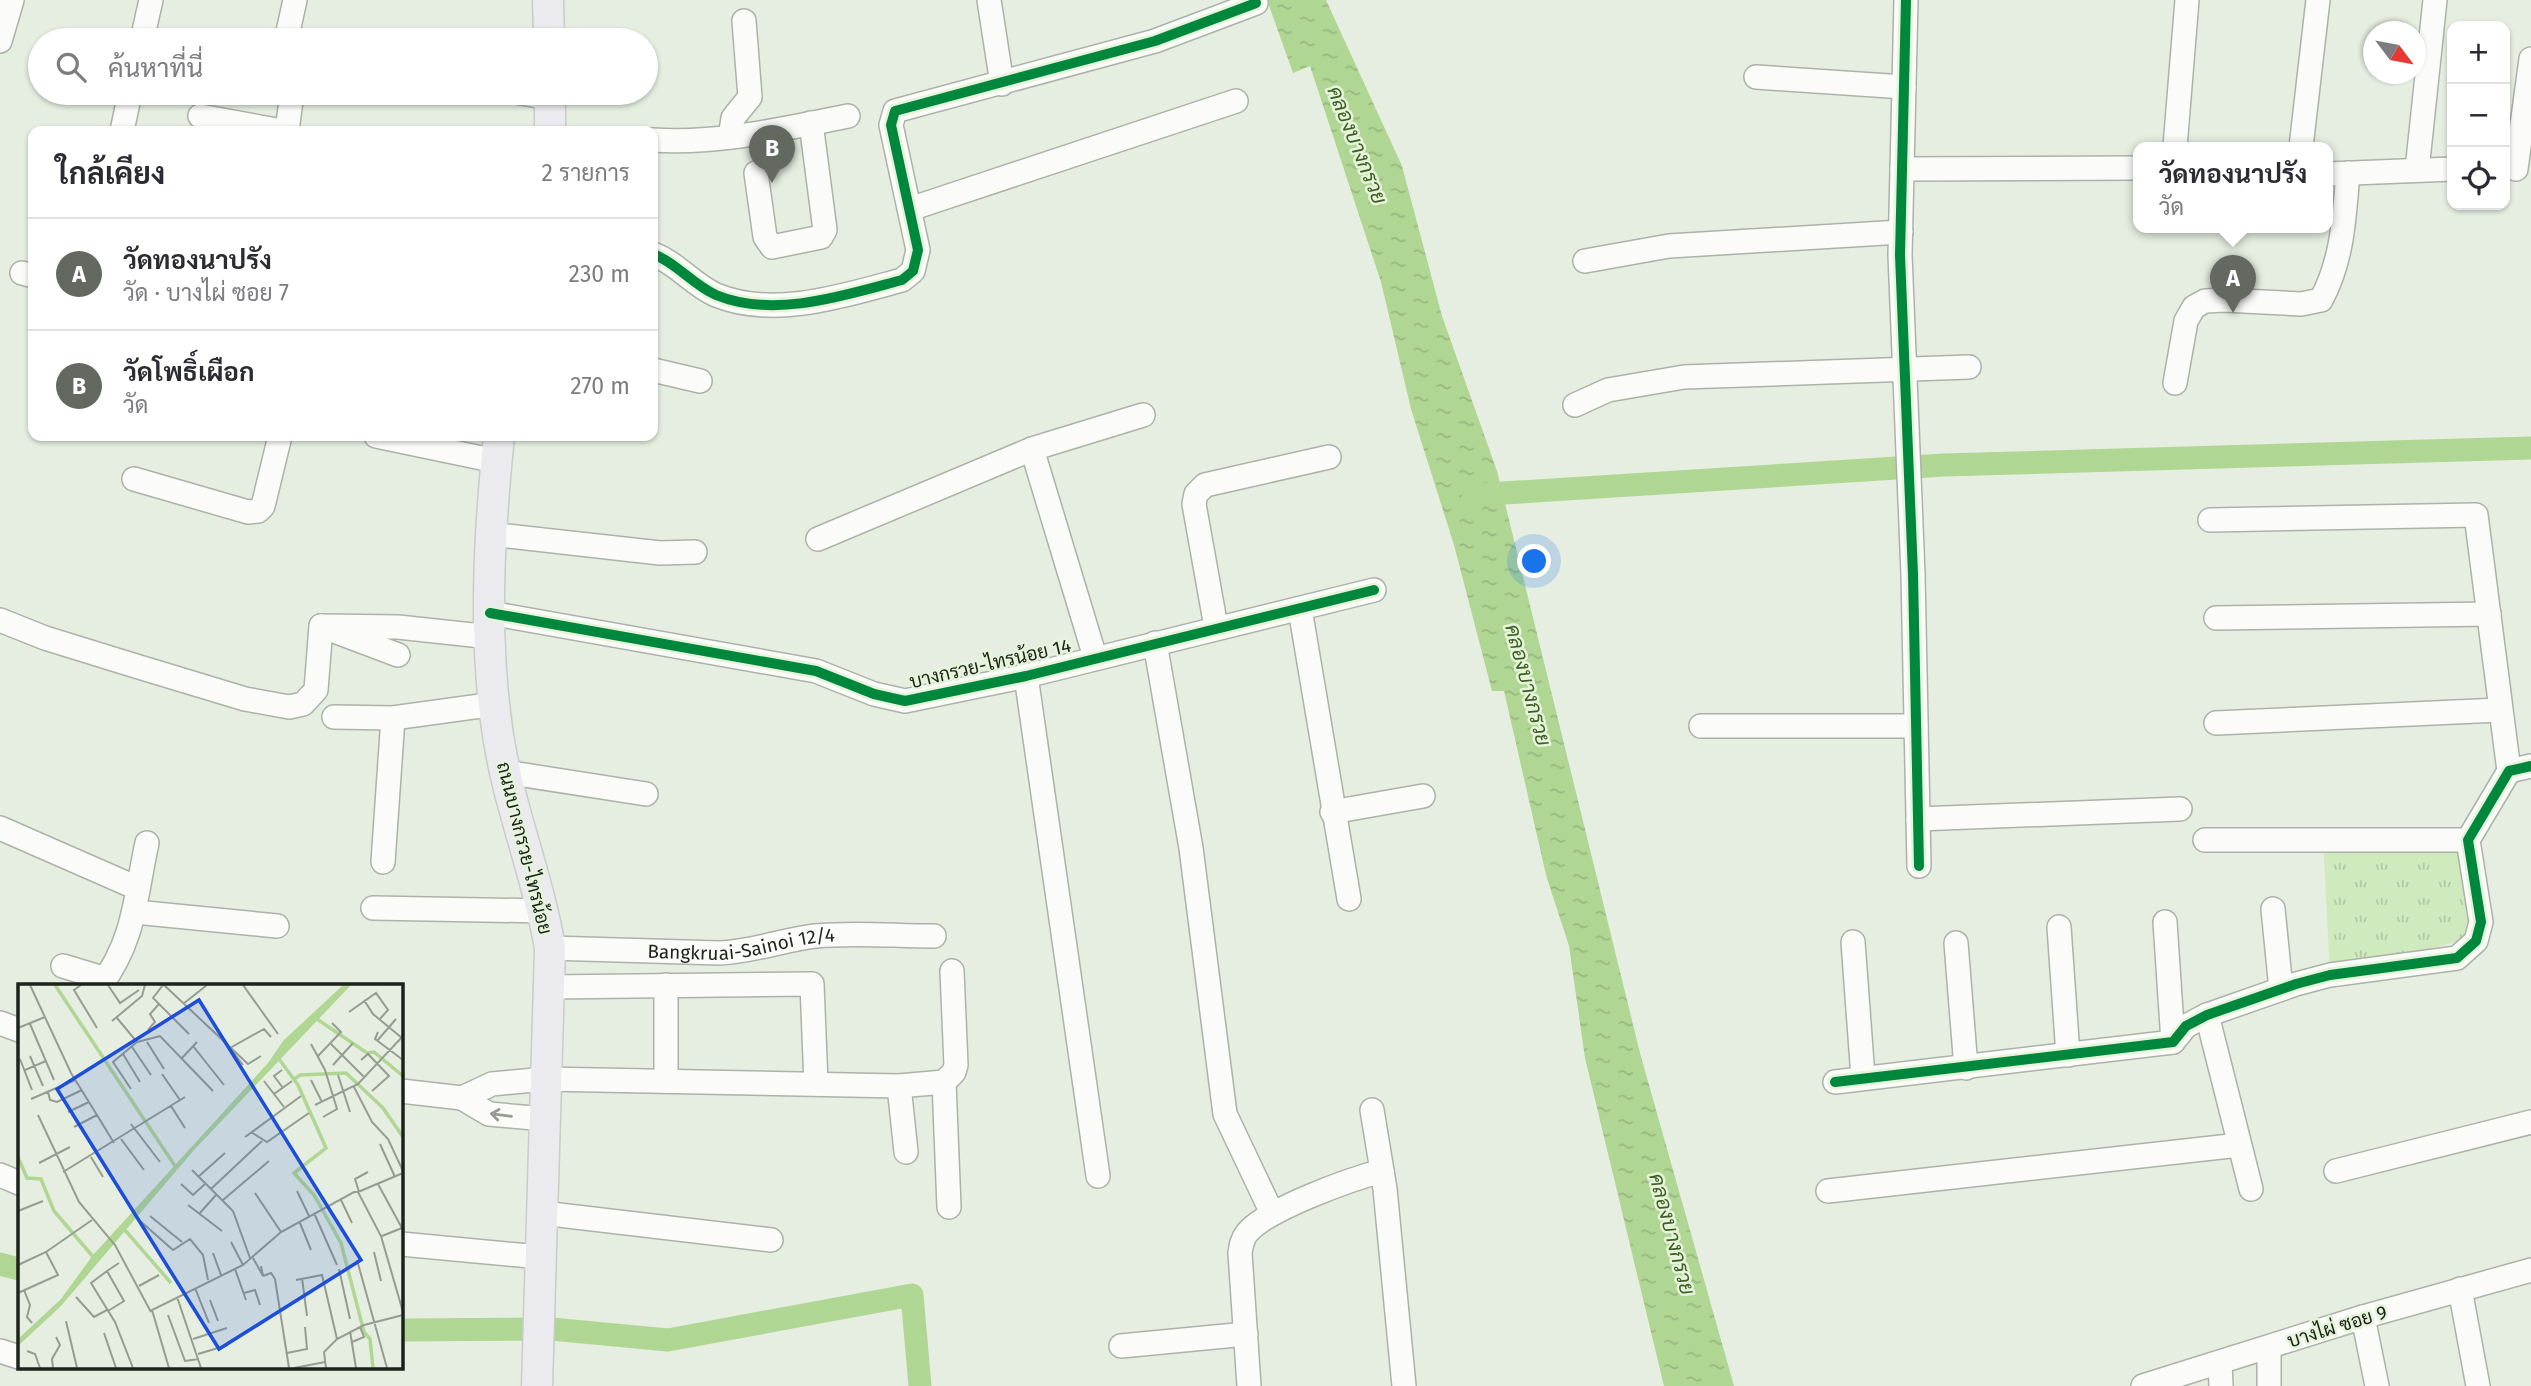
<!DOCTYPE html>
<html lang="th">
<meta charset="utf-8">
<style>
:root{--surface:#fff;--page:#f2f2f3;--text:#2b2b33;--muted:#7c7c81;--line:#e1e1e2;--accent:#636960}
body{margin:0;font-family:"Fira Sans",Sarabun,sans-serif;background:var(--page);color:var(--text)}
.controls{position:absolute;right:21px;top:21px;display:grid;overflow:hidden;border-radius:14px;box-shadow:0 2px 5px #0004}
.controls button{width:63px;height:63px;display:grid;place-items:center;padding:0;border:0;border-bottom:2px solid var(--line);background:var(--surface);color:var(--text);font:35px sans-serif}
.compass{position:absolute;left:2363px;top:21px;width:63px;height:63px;border-radius:50%;background:var(--surface);box-shadow:0 2px 5px #0004;rotate:122deg}
.you{position:absolute;left:1535px;top:562px;width:24px;height:24px;margin:-18px;border:5px solid #fff;border-radius:50%;background:#1a73e8;box-shadow:0 0 0 10px #1a73e833}
.badge{display:grid;place-items:center;width:46px;height:46px;border-radius:50%;background:var(--accent);color:#fff;font-size:23px;font-weight:700}
.pin{position:absolute;translate:-50% -58px;filter:drop-shadow(0 2px 4px #0008)}
.pin::after{content:'';position:absolute;top:37px;width:24px;height:21px;background:inherit;clip-path:polygon(0 0,100% 0,50% 100%)}
.popup{position:absolute;left:2133px;top:142px;width:200px;height:91px;box-sizing:border-box;display:grid;place-content:center;border-radius:14px;background:var(--surface);filter:drop-shadow(0 2px 5px #0005);font-size:23px;white-space:nowrap;color:var(--muted)}
.popup b{font-size:26px;color:var(--text)}
.popup::after{content:'';position:absolute;left:50%;top:100%;margin-left:-14px;border:14px solid transparent;border-top-color:var(--surface)}
.list{margin:0;padding:0;list-style:none}
h2{display:flex;justify-content:space-between;align-items:center;height:91px;margin:0;padding:0 28px;font-size:30px}
h2 small{font-size:23px;font-weight:400;color:var(--muted)}
.list li{display:grid;grid-template-columns:46px 1fr auto;gap:21px;align-items:center;box-sizing:border-box;height:112px;padding:0 28px;border-top:2px solid var(--line)}
.list b{display:block;font-size:26px;white-space:nowrap}
.list p{margin:0;font-size:23px;white-space:nowrap;color:var(--muted)}
.list em{font-size:23px;font-style:normal;color:var(--muted)}
.icon{flex:none;width:38px;height:38px;fill:none;stroke:currentColor;stroke-width:2;stroke-linecap:round;stroke-linejoin:round}
.map{position:relative;flex:none;width:2531px;height:1386px;overflow:hidden}
.search{position:absolute;background:var(--surface);box-shadow:0 2px 5px #0004;left:28px;top:28px;width:630px;height:77px;display:flex;align-items:center;gap:18px;box-sizing:border-box;padding:0 24px;border-radius:38px;color:var(--muted);font-size:26px}
.panel{position:absolute;background:var(--surface);box-shadow:0 2px 5px #0004;left:28px;top:126px;width:630px;height:315px;border-radius:14px}
.map>svg:first-child{display:block}
.park{fill:url(#park-tufts)}
.water{fill:url(#water-ripples)}
.lines{fill:none;stroke-linecap:round;stroke-linejoin:round}
.canal{stroke:#b0d693;stroke-width:23}
.minor-casing{stroke:#acb2a8;stroke-width:26}
.major-casing{stroke:#c9ccc7;stroke-width:33}
.minor{stroke:#fbfcfa;stroke-width:23}
.major{stroke:#eaeaef;stroke-width:30}
.cycleway-casing{stroke:#e5f4db;stroke-width:15}
.cycleway{stroke:#00873e;stroke-width:10}
.oneway{stroke:#979a95}
.labels{text-anchor:middle;stroke-width:5;stroke-linejoin:round;paint-order:stroke}
.street-label{font-size:19px;fill:#1d221a;stroke:#e5f4db}
.water-label{font-size:21px;font-style:italic;fill:#3e5e22;stroke:#e5f4db}
.inset-river{fill:none;stroke:#b0d693;stroke-width:3.5}
.inset-road{fill:none;stroke:#969c91;stroke-width:2}
.view{fill:#1d4ed8;fill-opacity:0.15;stroke:#1d4ed8;stroke-width:3.5}
.inset-edge{fill:none;stroke:#1d221a;stroke-width:3.5}
</style>
<div class="map">
<svg width="2531" height="1386" viewBox="0 0 2531 1386">
<defs>
<pattern id="park-tufts" width="24" height="20" patternUnits="userSpaceOnUse" patternTransform="scale(1.75)"><rect width="24" height="20" fill="#cfeabc"/><path d="M3 7l-1-3M5 7V3M7 7l1-3M15 17l-1-3M17 17v-4M19 17l1-3" fill="none" stroke="#b1c8a1"/></pattern>
<pattern id="water-ripples" width="26" height="14" patternUnits="userSpaceOnUse" patternTransform="scale(1.75)"><rect width="26" height="14" fill="#b0d693"/><path d="M2 4q2-2 4 0t4 0M15 11q2-2 4 0t4 0" fill="none" stroke="#97b77e"/></pattern>
</defs>
<rect width="100%" height="100%" fill="#e6eee1"/>
<!-- park -->
<path class="park" d="M2323 840H2468L2475 937 2330 975Z"/>
<!-- water -->
<path class="water" d="M1267 0H1326L1402 166 1442 316 1497 471 1640 1053 1734 1386H1664L1585 1058 1569 946 1546 875 1504 691H1492L1454 545 1411 409 1381 282 1310 66 1293 73Z"/>
<g class="lines">
<!-- canal -->
<path class="canal" d="M1473 495 1944 465 2531 448
M0 1264 19 1269
M401 1330 551 1329 668 1340 912 1295 920 1386"/>
<defs>
<g id="minor">
<path d="M989 0 1002 84"/>
<path d="M1906 0 1900 255 1913 574 1919 866"/>
<path d="M287 36 295 0"/>
<path d="M142 40 151 0"/>
<path d="M0 41 12 0"/>
<path d="M1756 77 1904 87"/>
<path d="M521 93 550 98"/>
<path d="M200 116 282 131"/>
<path d="M122 131 130 93"/>
<path d="M287 131 292 93"/>
<path d="M730 137 733 118 750 97 744 21"/>
<path d="M653 140C719 144 783 129 848 116"/>
<path d="M2175 147 2187 0"/>
<path d="M2301 147 2318 0"/>
<path d="M1902 169 2138 168"/>
<path d="M2516 169 2531 59"/>
<path d="M2417 170 2435 0"/>
<path d="M756 173 765 237 772 247 821 237 825 230 811 123"/>
<path d="M2328 174 2452 169"/>
<path d="M910 209 1236 101"/>
<path d="M653 254C677 263 693 285 716 295 774 319 846 295 902 280L913 271 918 250 891 125 895 111 1155 41 1256 3"/>
<path d="M1585 261 1669 246 1901 232"/>
<path d="M22 273 33 276"/>
<path d="M653 370 700 381"/>
<path d="M2175 383 2186 321 2194 307 2205 301 2224 300 2301 304 2321 300C2343 259 2344 218 2348 173"/>
<path d="M1575 405 1608 390 1684 377 1969 367"/>
<path d="M376 436 496 461"/>
<path d="M1032 449 1095 657"/>
<path d="M134 479 248 512 258 511 263 506 280 436"/>
<path d="M2210 520 2476 515 2509 771"/>
<path d="M490 534 660 553 695 552"/>
<path d="M818 539 1032 449 1143 415"/>
<path d="M1300 609 1349 899"/>
<path d="M490 613 816 671 874 694 905 701 1026 676 1374 590"/>
<path d="M2216 618 2489 614"/>
<path d="M0 620 45 638 139 667 245 699 289 707 303 704 316 690 321 626"/>
<path d="M1216 627 1194 504 1196 494 1205 485 1329 457"/>
<path d="M1155 643 1191 848 1225 1114 1272 1213"/>
<path d="M398 655 321 626 398 627 491 637"/>
<path d="M1026 676 1098 1176"/>
<path d="M334 717 393 718 495 704"/>
<path d="M2216 723 2499 710"/>
<path d="M1701 726H1916"/>
<path d="M505 772 646 794"/>
<path d="M1332 812 1423 796"/>
<path d="M1918 819 2180 809"/>
<path d="M0 828 137 888"/>
<path d="M2205 840H2468"/>
<path d="M383 862 393 718"/>
<path d="M373 908 544 911"/>
<path d="M2273 909 2281 989"/>
<path d="M135 912 277 926"/>
<path d="M2165 922 2173 1042"/>
<path d="M2059 927 2068 1055"/>
<path d="M1853 942 1863 1077"/>
<path d="M1956 943 1966 1068"/>
<path id="s1" d="M550 948 719 953C752 952 782 940 815 936 854 932 895 936 934 936"/>
<path d="M63 966 106 979"/>
<path d="M101 985C135 939 135 898 147 843"/>
<path d="M549 987 812 984 816 1084"/>
<path d="M2207 1015 2251 1189"/>
<path d="M0 1023 19 1030"/>
<path d="M666 1081V985"/>
<path d="M944 1082 949 1207"/>
<path d="M1835 1082 2173 1042 2186 1026 2207 1015 2296 984 2330 975 2457 958 2476 941 2481 922 2468 840 2509 771 2531 766"/>
<path d="M899 1086 906 1152"/>
<path d="M401 1091 462 1098 489 1114 545 1119"/>
<path d="M462 1098 492 1084 545 1079 899 1086 944 1082 954 1072 956 1065 952 971"/>
<path d="M1372 1110 1385 1189 1404 1386"/>
<path d="M2336 1171 2531 1122"/>
<path d="M0 1175 19 1183"/>
<path d="M1828 1191 2239 1145"/>
<path d="M542 1213 771 1240"/>
<path d="M401 1244 540 1257"/>
<path d="M2460 1289 2478 1386"/>
<path d="M2363 1317 2377 1386"/>
<path d="M1121 1346 1246 1334"/>
<path d="M2269 1348V1386"/>
<path d="M0 1351 19 1357"/>
<path d="M2220 1363 2221 1386"/>
<path d="M1249 1386 1240 1253C1241 1246 1242 1239 1247 1233 1267 1209 1351 1179 1382 1171"/>
<path d="M2143 1386 2363 1317 2531 1270"/>
</g>
<path id="major" d="M548 0 549 40
M550 93V131
M499 436C489 534 483 637 498 735 509 808 538 876 550 948L537 1386"/>
</defs>
<!-- minor casing -->
<use href="#minor" class="minor-casing"/>
<!-- major casing -->
<use href="#major" class="major-casing"/>
<!-- minor -->
<use href="#minor" class="minor"/>
<!-- major -->
<use href="#major" class="major"/>
<defs>
<path id="cycleway" d="M1906 0 1900 255 1913 574 1919 866
M653 254C677 263 693 285 716 295 774 319 846 295 902 280L913 271 918 250 891 125 895 111 1155 41 1256 3
M490 613 816 671 874 694 905 701 1026 676 1374 590
M1835 1082 2173 1042 2186 1026 2207 1015 2296 984 2330 975 2457 958 2476 941 2481 922 2468 840 2509 771 2531 766"/>
</defs>
<!-- cycleway casing -->
<use href="#cycleway" class="cycleway-casing"/>
<!-- cycleway -->
<use href="#cycleway" class="cycleway"/>
</g>
<!-- one-way arrows -->
<defs><path id="oneway-shaft" d="M-6 0H5M1.5-3L5.5 0L1.5 3" fill="none" stroke-width="1.6" stroke-linecap="round" stroke-linejoin="round" transform="scale(1.75)"/></defs>
<use class="oneway" href="#oneway-shaft" transform="translate(501 1115) rotate(-173)"/>
<g class="labels">
<!-- street labels -->
<g class="street-label">
<text transform="translate(990 663) rotate(-13)" y="7">บางกรวย-ไทรน้อย 14</text>
<text transform="translate(525 848) rotate(76)" y="7">ถนนบางกรวย-ไทรน้อย</text>
<text dy="7" stroke="none"><textPath href="#s1" startOffset="192">Bangkruai-Sainoi 12/4</textPath></text>
<text transform="translate(2337 1326) rotate(-17)" y="7">บางไผ่ ซอย 9</text>
</g>
<!-- water labels -->
<g class="water-label">
<text transform="translate(1357 145) rotate(68)" y="7">คลองบางกรวย</text>
<text transform="translate(1528 685) rotate(75)" y="7">คลองบางกรวย</text>
<text transform="translate(1672 1234) rotate(75)" y="7">คลองบางกรวย</text>
</g>
</g>
<!-- overview -->
<g transform="translate(18 984)">
<rect width="385" height="385" fill="#e6eee1"/>
<path d="M325 1H333L176 166 43 322 0 362V355L43 315 75 271 250 79 265 57Z" fill="#b0d693"/>
<path class="inset-river" d="M37 1 157 182M296 33 349 69 356 68 385 92M261 75 280 101 308 164 276 189 296 211 323 259 346 348 352 355 355 384M275 96 282 91 328 89 365 124 385 153M0 173 9 194 23 195 36 227 77 275M106 245 153 299"/>
<path class="inset-road" d="M12 1 53 89 79 131 56 143M63 1 56 6 79 44M90 1 102 19 121 6M145 1 135 14 171 50M146 1 230 80 243 72M225 1 260 50M346 16 355 30 384 54M165 20 189 1M331 28 358 9 370 26 361 36M99 34 119 58 142 52 195 107M94 37 124 12 127 1M12 40 36 96M0 44 27 33M130 46 137 38 132 30 141 20M360 48 357 55 385 76M359 57 378 35M129 58 146 85M293 60 307 86 319 125 305 133M313 60 346 93M175 62 206 101M114 63 133 91M105 70 122 98M12 72 25 102M300 72 323 48 314 39M164 74 179 58M2 75 14 106M343 76 350 70 371 92 354 107M225 81 212 64 246 45 253 53M315 81 335 59M7 86 28 77M264 86 256 92 265 104M144 90 162 116M320 91 332 128M293 96 304 118M246 97 266 123M336 103 354 138 370 155 385 187M113 105 95 78 119 58M30 108 32 116 39 118 64 106M256 110 274 97M13 115 57 96M297 121 340 100 385 52M153 122 167 144M50 128 71 118M20 131 61 218 97 261 133 328M79 131 96 159M113 140 142 178M233 148 249 158 291 129M227 153 283 112M103 155 126 186M362 160 377 193M73 173 85 193M21 179 52 163M174 186 215 227 232 274M45 188 167 113M180 193 207 169M163 200 175 211 187 200M360 200 385 246M193 205 244 157M279 207 291 232M340 208 385 189M341 208 337 195 350 188M237 209 263 248M205 216 251 177M323 216 334 239M170 221 204 247M0 227 25 217M296 229 319 281M181 230 198 211M132 232 164 258M121 236 155 266 172 255 185 271 190 296M282 239 293 266M364 252 384 244M213 258 225 281M356 268 363 297M195 269 203 291M235 274 245 292 243 282M339 276 369 384M0 281 28 268 74 236M217 285 228 316M321 285 332 335M89 287 73 299 97 338 115 384M245 292 253 289 257 295 271 384M284 294 289 332M278 296 304 291 319 355M121 302 141 291M177 304 191 339M6 306 12 321 9 333 14 339M0 309 40 291 28 268M226 309 237 306 242 321M58 313 76 333 89 326M159 313 183 384M192 316 200 337M90 327 106 317 89 287 101 279M150 331 167 377 181 375M48 337 59 384M332 347 338 384M86 349 98 384M175 355 209 344M334 358 346 353 342 343M9 367 17 370 22 384M269 369 289 365 287 343M180 370 210 361M35 384 34 375 42 361 38 353M151 384 134 326 225 281 263 248 336 208H340L363 252 385 328M276 384 307 378M308 384 306 368 319 355 346 341 385 331"/>
<path class="view" d="M181 16 343 276 201 365 39 105Z"/>
<rect width="385" height="385" class="inset-edge"/>
</g>
</svg>
<div class="controls">
<button>+</button>
<button>−</button>
<button><svg class="icon" aria-label="locate" viewBox="0 0 24 24"><circle cx="12" cy="12" r="6"/><path d="M12 2v4M12 18v4M2 12h4M18 12h4"/></svg></button>
</div>
<svg class="compass" viewBox="-18 -18 36 36"><path d="M0-13l5 13h-10z" fill="#e53935"/><path d="M0 13l5-13h-10z" fill="#7c7c81"/></svg>
<div class="you"></div>
<div class="pin badge" style="left:2233px;top:313px">A</div>
<div class="popup"><b>วัดทองนาปรัง</b>วัด</div>
<div class="pin badge" style="left:772px;top:183px">B</div>
<div class="search"><svg class="icon" aria-label="search" viewBox="0 0 24 24"><circle cx="10" cy="10" r="6"/><path d="M15 15l6 6"/></svg>ค้นหาที่นี่</div>
<section class="panel">
<h2>ใกล้เคียง<small>2 รายการ</small></h2>
<ul class="list">
<li><span class="badge">A</span><div><b>วัดทองนาปรัง</b><p>วัด · บางไผ่ ซอย 7</p></div><em>230 m</em></li>
<li><span class="badge">B</span><div><b>วัดโพธิ์เผือก</b><p>วัด</p></div><em>270 m</em></li>
</ul>
</section>
</div>
